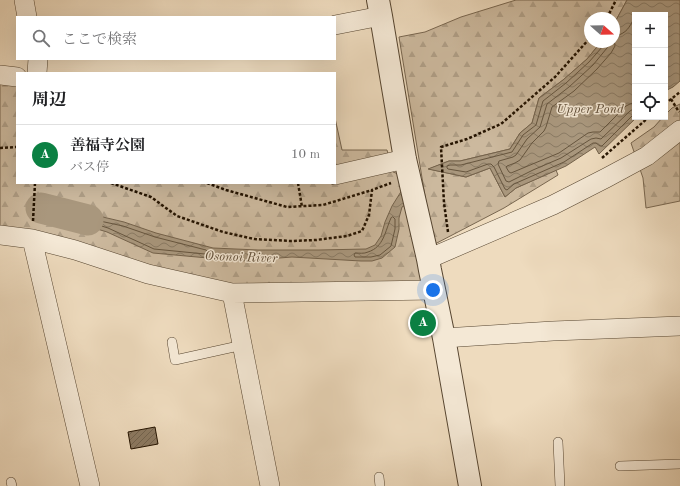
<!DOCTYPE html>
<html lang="ja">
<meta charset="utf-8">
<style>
:root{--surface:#fff;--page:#f6f6f6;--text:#202124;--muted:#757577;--line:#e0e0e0;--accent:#0b8043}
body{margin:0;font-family:"Old Standard TT","Noto Serif JP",serif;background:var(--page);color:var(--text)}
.controls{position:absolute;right:12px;top:12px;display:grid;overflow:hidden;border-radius:0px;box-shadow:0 4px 16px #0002}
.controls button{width:36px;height:36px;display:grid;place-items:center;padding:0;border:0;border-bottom:1px solid var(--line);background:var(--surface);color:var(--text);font:20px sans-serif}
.compass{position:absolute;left:584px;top:12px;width:36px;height:36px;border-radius:50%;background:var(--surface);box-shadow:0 4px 16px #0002;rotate:110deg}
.you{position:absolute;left:433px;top:290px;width:14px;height:14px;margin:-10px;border:3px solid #fff;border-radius:50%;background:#1a73e8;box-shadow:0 0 0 6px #1a73e833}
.badge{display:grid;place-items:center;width:26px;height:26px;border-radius:50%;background:var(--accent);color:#fff;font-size:13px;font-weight:700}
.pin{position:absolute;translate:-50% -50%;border:2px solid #fff;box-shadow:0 1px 4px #0006}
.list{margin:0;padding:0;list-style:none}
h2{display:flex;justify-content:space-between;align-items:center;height:52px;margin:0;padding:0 16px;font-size:17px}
h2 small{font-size:13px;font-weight:400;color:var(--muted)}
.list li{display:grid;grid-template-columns:26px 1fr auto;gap:12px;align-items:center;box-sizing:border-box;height:60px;padding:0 16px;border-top:1px solid var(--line)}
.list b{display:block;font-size:15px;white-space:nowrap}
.list p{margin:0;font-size:13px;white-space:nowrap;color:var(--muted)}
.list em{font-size:13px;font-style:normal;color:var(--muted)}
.icon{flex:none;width:22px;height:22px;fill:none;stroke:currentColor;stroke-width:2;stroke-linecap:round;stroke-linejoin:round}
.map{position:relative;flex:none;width:680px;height:486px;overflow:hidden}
.search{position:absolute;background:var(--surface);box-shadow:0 4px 16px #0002;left:16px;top:16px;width:320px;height:44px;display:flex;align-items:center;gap:10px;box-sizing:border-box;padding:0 14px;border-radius:0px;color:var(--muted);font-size:15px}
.panel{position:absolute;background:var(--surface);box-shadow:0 4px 16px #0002;left:16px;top:72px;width:320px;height:112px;border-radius:0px}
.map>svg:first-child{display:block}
.forest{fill:url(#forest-firs);stroke:#78664f}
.water{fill:url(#water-waves);stroke:#74624b}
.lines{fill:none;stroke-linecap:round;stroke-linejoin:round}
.shore{stroke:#66553e;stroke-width:1}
.river{stroke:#a9977d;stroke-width:31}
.building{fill:url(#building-hatch);stroke:#241300}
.service-casing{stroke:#564530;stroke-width:10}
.minor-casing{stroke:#564530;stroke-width:20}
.tertiary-casing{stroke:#564530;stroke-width:24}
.path{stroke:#241300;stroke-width:2.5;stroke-dasharray:3 2;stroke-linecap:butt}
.service{stroke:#f4e8d5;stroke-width:9}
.minor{stroke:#f4e8d5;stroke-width:19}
.tertiary{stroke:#f4e8d5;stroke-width:22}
.labels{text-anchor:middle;stroke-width:3;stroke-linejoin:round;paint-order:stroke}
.water-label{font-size:13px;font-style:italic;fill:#604e38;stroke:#f4e8d5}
</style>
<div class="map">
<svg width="680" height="486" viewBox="0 0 680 486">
<defs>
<pattern id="forest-firs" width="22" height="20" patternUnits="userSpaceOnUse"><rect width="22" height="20" fill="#ccb99e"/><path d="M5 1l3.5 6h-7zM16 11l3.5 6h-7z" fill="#af9e86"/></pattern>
<pattern id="water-waves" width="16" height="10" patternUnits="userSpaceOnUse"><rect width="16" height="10" fill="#a9977d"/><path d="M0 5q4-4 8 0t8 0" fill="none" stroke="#897a64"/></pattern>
<pattern id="building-hatch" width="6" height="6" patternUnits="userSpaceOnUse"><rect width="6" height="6" fill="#8d7b63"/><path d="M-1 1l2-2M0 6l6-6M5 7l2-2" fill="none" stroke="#73644f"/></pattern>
</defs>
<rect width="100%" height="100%" fill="#eedbbe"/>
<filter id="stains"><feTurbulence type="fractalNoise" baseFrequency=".005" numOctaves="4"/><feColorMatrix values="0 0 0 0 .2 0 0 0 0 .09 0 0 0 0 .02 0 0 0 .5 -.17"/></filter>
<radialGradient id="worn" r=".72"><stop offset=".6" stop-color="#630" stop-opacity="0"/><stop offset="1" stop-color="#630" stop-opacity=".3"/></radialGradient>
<!-- forest -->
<path class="forest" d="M516 0H627L614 24V18H590V42H601L587 59 563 80 539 98 532 123 520 133 510 149 460 161H449L429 169 466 177 490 168 505 197 516 188 556 170 558 175 504 208 433 245 399 37 425 32 461 17Z
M0 67 28 73H17V183H335V118L342 150H387L393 172 401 175 425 283 376 296 216 283 0 228Z
M680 104V201L646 208 643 178 631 143 654 127 663 117H665V115L672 108Z"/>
<!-- water -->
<path class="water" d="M627 0H680V81L673 87 665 91V15H635V117H637L599 154 595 147 566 166 516 188 505 197 490 168 466 177 428 169 449 161H460L510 149 520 133 532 123 539 98 563 80 587 59 601 42H614V24Z
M402 190 410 202 402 207 399 218V229L395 247 382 258 372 261H361L292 257 241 261 153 253 107 232 45 213 48 204 124 222 156 233 213 248 258 250H319L366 249 375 245 381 236 385 222 392 206Z"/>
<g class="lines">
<!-- shore -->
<path class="shore" d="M635 17C628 29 628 32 614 37L615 46 611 53 597 69 574 91 552 107 546 127 544 131 532 143 520 160 515 163 507 166 506 167 509 172 511 173 559 153 588 133 593 132H600L626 106 630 104 635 102
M604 42 603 46 589 62 566 83 543 101 536 125 523 135 512 152 461 165H450L447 166V168L448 169 466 172 488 164H491L494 167 505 189 507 190 514 184 564 162 593 143H596L600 146H602L635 113
M609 42 607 48 593 65 569 87 547 104 540 127 527 139 516 155 513 157 499 161 498 164 506 181 509 182 533 170 561 158 591 139 596 138 601 139 630 111 635 108
M393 217 395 219V229L391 246 380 255 371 257H355L354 255 355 253C359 253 364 254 368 252 384 247 385 231 391 218Z
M86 218 123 226 155 237 206 250 208 252 205 254 154 249 108 228 86 221 85 220Z"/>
<!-- river -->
<path class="river" d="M41 208 88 220"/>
</g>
<!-- building -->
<path class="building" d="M155 427 158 444 131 449 128 432Z"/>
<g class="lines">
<defs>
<path id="service" d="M172 342 175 360 243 345
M558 442 560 486
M620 466 680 464
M379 477 380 486
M11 482 12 486"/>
<path id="minor" d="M24 0 27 17
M335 25 381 16
M37 73 38 59
M0 75 17 77
M335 175 405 159
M0 235 32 239 75 250 148 274 232 293 434 290
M32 239 90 486
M428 259 553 205 606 178 647 156 680 130
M232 293 270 486
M444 338 553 331 680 326"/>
<path id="tertiary" d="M378 0 381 16 405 159 428 259 430 270 444 338 470 486"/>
</defs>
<!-- service casing -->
<use href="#service" class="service-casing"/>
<!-- minor casing -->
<use href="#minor" class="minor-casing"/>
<!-- tertiary casing -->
<use href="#tertiary" class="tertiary-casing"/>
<!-- path -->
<path class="path" d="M607 18 616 0
M671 99 679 112
M665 104 680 92
M0 148 17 147
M602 158 649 117
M111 183 151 197 177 216 223 232 254 239 291 241 316 240 347 236 362 231 369 215 372 190 391 183
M207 183 226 190 287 207 323 205 372 190
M298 183 302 207
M33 221 35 183
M448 232 444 203 441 147 467 139 501 124 555 77 590 38"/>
<!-- service -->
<use href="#service" class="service"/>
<!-- minor -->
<use href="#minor" class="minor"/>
<!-- tertiary -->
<use href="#tertiary" class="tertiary"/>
</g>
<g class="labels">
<!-- water labels -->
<g class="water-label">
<text x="590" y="113">Upper Pond</text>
<text transform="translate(241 256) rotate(2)" y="5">Osonoi River</text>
</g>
</g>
<rect width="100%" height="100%" filter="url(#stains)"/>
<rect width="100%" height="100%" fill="url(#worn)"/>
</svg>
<div class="controls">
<button>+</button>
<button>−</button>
<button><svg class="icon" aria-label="locate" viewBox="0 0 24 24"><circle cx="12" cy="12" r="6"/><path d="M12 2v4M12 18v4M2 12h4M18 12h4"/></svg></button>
</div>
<svg class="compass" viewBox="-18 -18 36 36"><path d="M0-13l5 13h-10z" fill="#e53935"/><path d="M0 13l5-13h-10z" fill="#757577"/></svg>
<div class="you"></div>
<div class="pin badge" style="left:423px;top:323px">A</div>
<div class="search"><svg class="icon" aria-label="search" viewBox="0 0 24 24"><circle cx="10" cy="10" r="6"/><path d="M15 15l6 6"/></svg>ここで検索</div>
<section class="panel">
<h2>周辺<small></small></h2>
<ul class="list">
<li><span class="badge">A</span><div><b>善福寺公園</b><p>バス停</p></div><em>10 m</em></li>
</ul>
</section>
</div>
